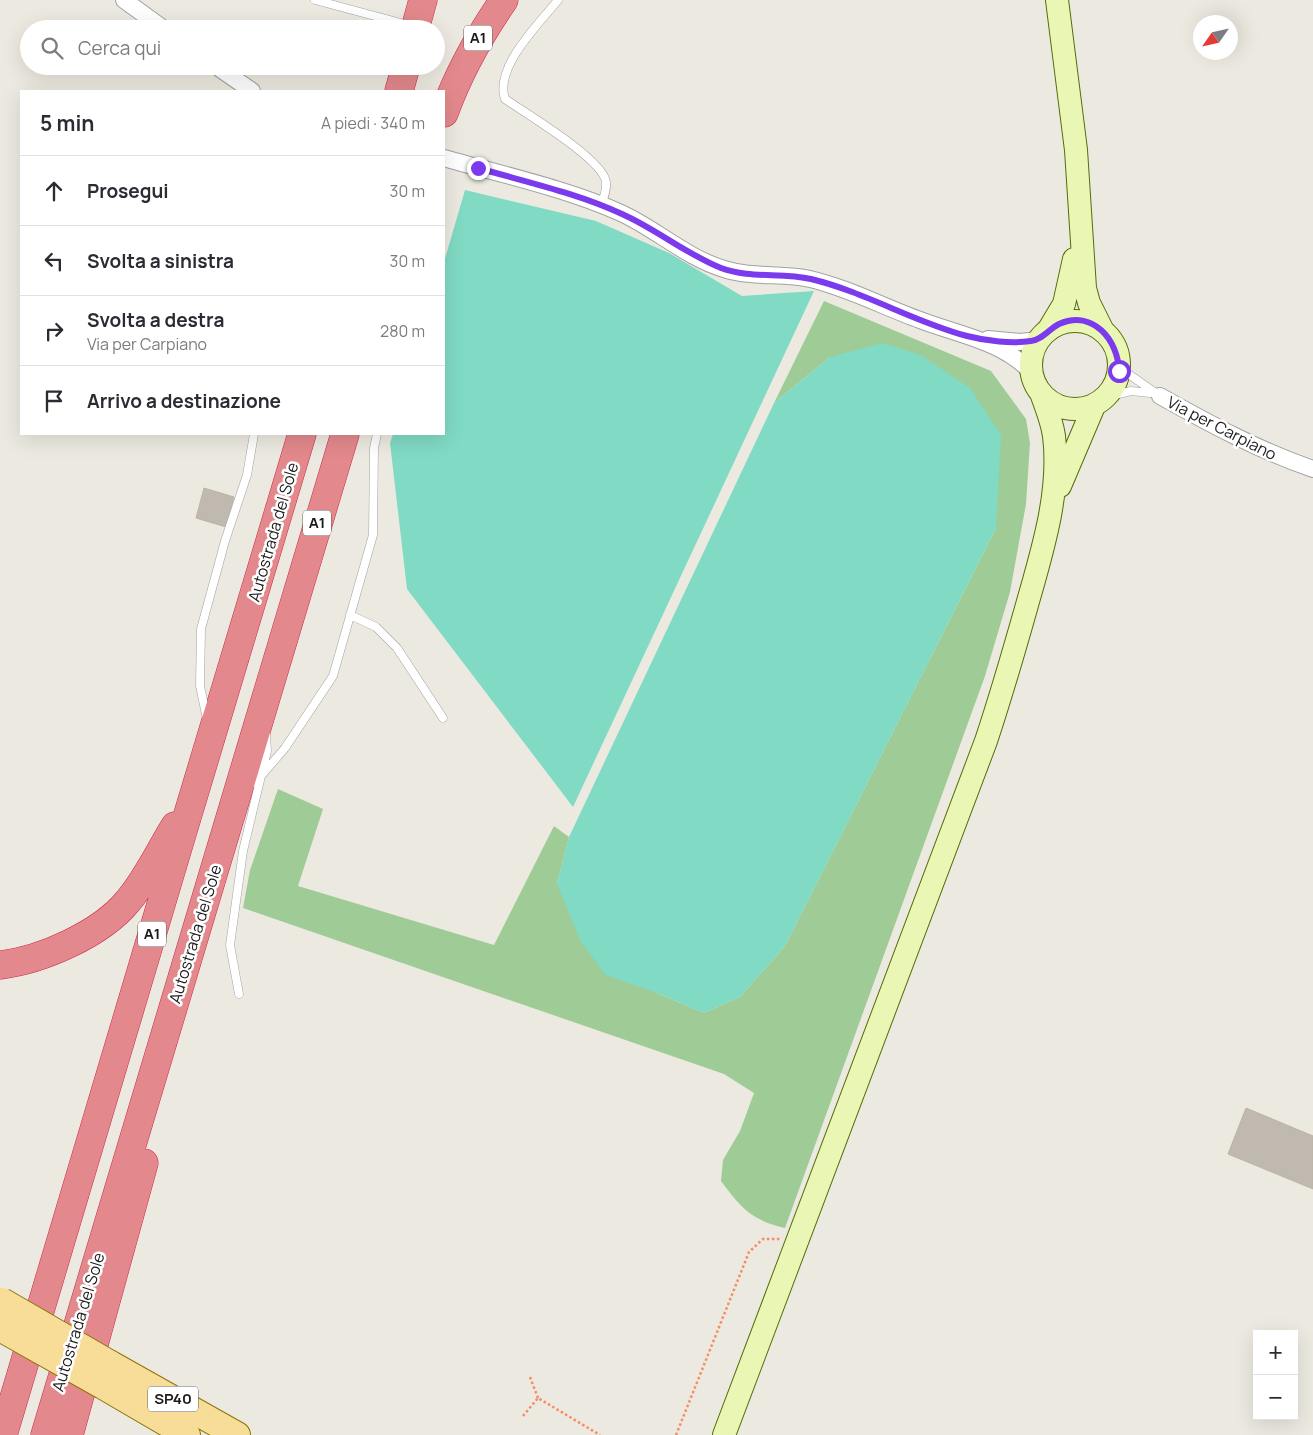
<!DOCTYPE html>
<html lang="it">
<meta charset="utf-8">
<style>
:root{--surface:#fff;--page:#f7f7f7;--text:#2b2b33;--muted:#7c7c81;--line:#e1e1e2}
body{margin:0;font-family:Manrope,sans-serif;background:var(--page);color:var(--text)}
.controls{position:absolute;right:15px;bottom:15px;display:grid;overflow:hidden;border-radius:0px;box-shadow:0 5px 20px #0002}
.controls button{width:45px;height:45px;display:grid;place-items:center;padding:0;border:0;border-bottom:1px solid var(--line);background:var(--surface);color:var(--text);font:25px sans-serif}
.compass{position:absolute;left:1193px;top:15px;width:45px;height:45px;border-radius:50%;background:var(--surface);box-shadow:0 5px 20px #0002;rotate:236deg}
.stop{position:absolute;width:15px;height:15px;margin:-11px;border:4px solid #7c3aed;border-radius:50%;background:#fff}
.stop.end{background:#7c3aed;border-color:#fff;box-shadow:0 1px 5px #0008}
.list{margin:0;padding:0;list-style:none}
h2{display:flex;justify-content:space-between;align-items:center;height:65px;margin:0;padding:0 20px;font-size:21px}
h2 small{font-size:16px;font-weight:400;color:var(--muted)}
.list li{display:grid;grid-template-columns:32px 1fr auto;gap:15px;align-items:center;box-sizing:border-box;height:70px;padding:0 20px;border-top:1px solid var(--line)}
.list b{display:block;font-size:19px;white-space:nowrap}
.list p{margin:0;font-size:16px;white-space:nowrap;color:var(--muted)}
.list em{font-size:16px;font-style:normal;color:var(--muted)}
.icon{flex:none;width:28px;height:28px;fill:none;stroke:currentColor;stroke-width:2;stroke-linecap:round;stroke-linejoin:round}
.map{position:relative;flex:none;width:1313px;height:1435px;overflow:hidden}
.search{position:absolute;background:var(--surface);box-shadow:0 5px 20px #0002;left:20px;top:20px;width:425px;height:55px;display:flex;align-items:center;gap:12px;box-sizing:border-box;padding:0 18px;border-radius:28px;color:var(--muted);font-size:19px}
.panel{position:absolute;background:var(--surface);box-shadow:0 5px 20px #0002;left:20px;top:90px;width:425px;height:345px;border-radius:0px}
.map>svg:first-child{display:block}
.forest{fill:#9ecb96}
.pitch{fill:#80dac4}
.building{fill:#c0b9b0;stroke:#bdb3a3}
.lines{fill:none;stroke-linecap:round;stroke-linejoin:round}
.service-casing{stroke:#a2a2a2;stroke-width:9}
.minor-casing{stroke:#a2a2a2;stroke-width:18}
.secondary-casing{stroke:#526c08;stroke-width:24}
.primary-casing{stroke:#8d7405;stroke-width:28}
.motorway-casing{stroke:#cf2849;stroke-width:29}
.path{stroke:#f58c69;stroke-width:2.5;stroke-dasharray:2.5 2.5;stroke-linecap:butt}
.service{stroke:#fff;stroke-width:8}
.minor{stroke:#fff;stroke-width:16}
.secondary{stroke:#eaf7b4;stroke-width:22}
.primary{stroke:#f8dd99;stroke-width:26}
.motorway{stroke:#e3898d;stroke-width:28}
.primary-bridge-casing{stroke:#8d7405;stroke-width:28;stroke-linecap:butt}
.primary-bridge{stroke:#f8dd99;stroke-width:26}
.route{stroke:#7c3aed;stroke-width:6}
.labels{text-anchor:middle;stroke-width:5;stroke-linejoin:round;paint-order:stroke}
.shield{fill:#fff;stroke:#5f5f5f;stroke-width:1}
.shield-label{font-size:15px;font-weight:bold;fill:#1b1b1b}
.street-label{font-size:16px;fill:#1b1b1b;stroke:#fff}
</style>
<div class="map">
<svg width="1313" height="1435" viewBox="0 0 1313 1435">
<rect width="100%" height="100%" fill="#eceae0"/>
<!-- forest -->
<path class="forest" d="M824 301 991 371 1026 419 1030 443 1026 504 1010 592 985 676 785 1228C751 1220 741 1208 721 1181L723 1160 740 1131 754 1093 724 1074 243 908 250 870 278 789 323 809 298 886 494 945 554 826 569 837 557 884 657 993 704 1013 741 996 785 946 996 528 830 357 774 403Z"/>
<!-- pitch -->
<path class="pitch" d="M465 190 596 221 669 253 742 296 814 291 573 807 407 589 390 443 393 434H444V262Z
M882 343 921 355 970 388 1001 435 996 528 785 946 741 996 704 1013 657 993 605 975 580 940 557 884 569 837 774 403 830 357Z"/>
<!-- building -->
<path class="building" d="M204 488 234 497 226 527 196 518Z
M1246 1108 1313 1136V1189L1228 1154Z"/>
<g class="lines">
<defs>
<path id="service" d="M315 0 412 26
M558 0C539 24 494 67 505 99 525 113 603 159 606 182 607 190 604 197 601 205
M1118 356 1127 373 1160 396
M1106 397 1131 391 1150 393
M350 615 376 627 397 648 443 718
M207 719 200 686 201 629 225 541 247 475 254 434
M249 786 261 776 285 748 333 676 373 535 374 448 377 434
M239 994 230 945 243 851 267 751 266 735"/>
<path id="minor" d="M124 0 164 29
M216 66 252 91
M444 158C500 174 568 189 621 213 656 229 687 258 724 269 752 278 782 273 810 279 848 288 884 307 920 320 959 335 1003 341 1032 373
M988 339 1020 342 1039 340
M1160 396C1210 424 1258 450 1313 469"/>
<path id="secondary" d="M1057 0 1076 150 1085 288 1089 303 1103 331
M1031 365a44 44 0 1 1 88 0a44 44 0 1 1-88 0Z
M1049 329 1064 304 1074 259
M1060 486 1094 406
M724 1435 986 741C1001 696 1014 651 1027 605 1042 552 1061 492 1054 436 1052 421 1046 407 1041 393"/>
<path id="primary" d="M109 1363 237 1435
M103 1386 187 1435"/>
<path id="motorway" d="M415 29 423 0
M399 91 406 66
M444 113C459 72 479 36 504 0
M0 965C42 960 101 934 128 901 147 879 160 850 175 826
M3 1435C100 1100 203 768 302 434
M45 1435 345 434
M69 1435 144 1163"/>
</defs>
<!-- service casing -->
<use href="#service" class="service-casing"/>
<!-- minor casing -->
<use href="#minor" class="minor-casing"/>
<!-- secondary casing -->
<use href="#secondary" class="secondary-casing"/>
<!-- primary casing -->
<use href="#primary" class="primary-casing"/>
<!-- motorway casing -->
<use href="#motorway" class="motorway-casing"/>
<!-- path -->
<path class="path" d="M530 1377 538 1398
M523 1416 538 1398 600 1435
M676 1435 749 1252 763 1239H780"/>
<!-- service -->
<use href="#service" class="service"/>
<!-- minor -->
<use href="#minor" class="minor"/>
<!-- secondary -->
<use href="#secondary" class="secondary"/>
<!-- primary -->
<use href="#primary" class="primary"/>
<!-- motorway -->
<use href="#motorway" class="motorway"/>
<defs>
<path id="primary-bridge" d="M2 1301 109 1363
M0 1328 103 1386"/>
</defs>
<!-- primary-bridge casing -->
<use href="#primary-bridge" class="primary-bridge-casing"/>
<!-- primary-bridge -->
<use href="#primary-bridge" class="primary-bridge"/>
</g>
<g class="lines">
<!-- route -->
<path class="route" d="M478 168C526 182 577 193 622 214 656 229 686 254 721 268 750 279 782 272 811 279 865 292 914 322 967 336 986 341 1012 344 1031 341 1042 340 1049 329 1059 324 1093 309 1118 340 1119 371"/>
</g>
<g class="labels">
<!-- shield labels -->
<g class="shield">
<rect x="464" y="25.5" width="28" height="25" rx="4"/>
<rect x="303" y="510.5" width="28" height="25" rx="4"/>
<rect x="138" y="921.5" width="28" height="25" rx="4"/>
<rect x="148" y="1386.5" width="50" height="25" rx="4"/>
</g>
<g class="shield-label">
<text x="478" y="43">A1</text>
<text x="317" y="528">A1</text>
<text x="152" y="939">A1</text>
<text x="173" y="1404">SP40</text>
</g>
<!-- street labels -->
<g class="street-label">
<text transform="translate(1222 428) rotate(27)" y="6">Via per Carpiano</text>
<text transform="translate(273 532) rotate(-74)" y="6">Autostrada del Sole</text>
<text transform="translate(195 934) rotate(-73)" y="6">Autostrada del Sole</text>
<text transform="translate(78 1322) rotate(-73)" y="6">Autostrada del Sole</text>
</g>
</g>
</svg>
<div class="controls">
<button>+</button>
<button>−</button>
</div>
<svg class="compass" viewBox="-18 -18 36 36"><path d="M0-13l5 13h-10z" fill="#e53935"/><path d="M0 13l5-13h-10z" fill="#7c7c81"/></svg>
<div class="stop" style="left:1119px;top:371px"></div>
<div class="stop end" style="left:478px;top:168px"></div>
<div class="search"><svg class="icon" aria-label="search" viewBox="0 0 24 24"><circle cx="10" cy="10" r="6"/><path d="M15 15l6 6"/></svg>Cerca qui</div>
<section class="panel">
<h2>5 min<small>A piedi · 340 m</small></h2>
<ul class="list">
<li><svg class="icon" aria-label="ahead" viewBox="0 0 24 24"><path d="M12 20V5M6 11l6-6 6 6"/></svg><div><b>Prosegui</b></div><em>30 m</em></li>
<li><svg class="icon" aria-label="left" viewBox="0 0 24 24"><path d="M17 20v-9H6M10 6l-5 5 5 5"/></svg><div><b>Svolta a sinistra</b></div><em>30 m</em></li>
<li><svg class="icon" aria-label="right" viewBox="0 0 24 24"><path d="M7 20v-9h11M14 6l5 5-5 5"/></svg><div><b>Svolta a destra</b><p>Via per Carpiano</p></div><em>280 m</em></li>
<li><svg class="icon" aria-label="arrive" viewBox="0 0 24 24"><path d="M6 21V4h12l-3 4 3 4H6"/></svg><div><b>Arrivo a destinazione</b></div></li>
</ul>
</section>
</div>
